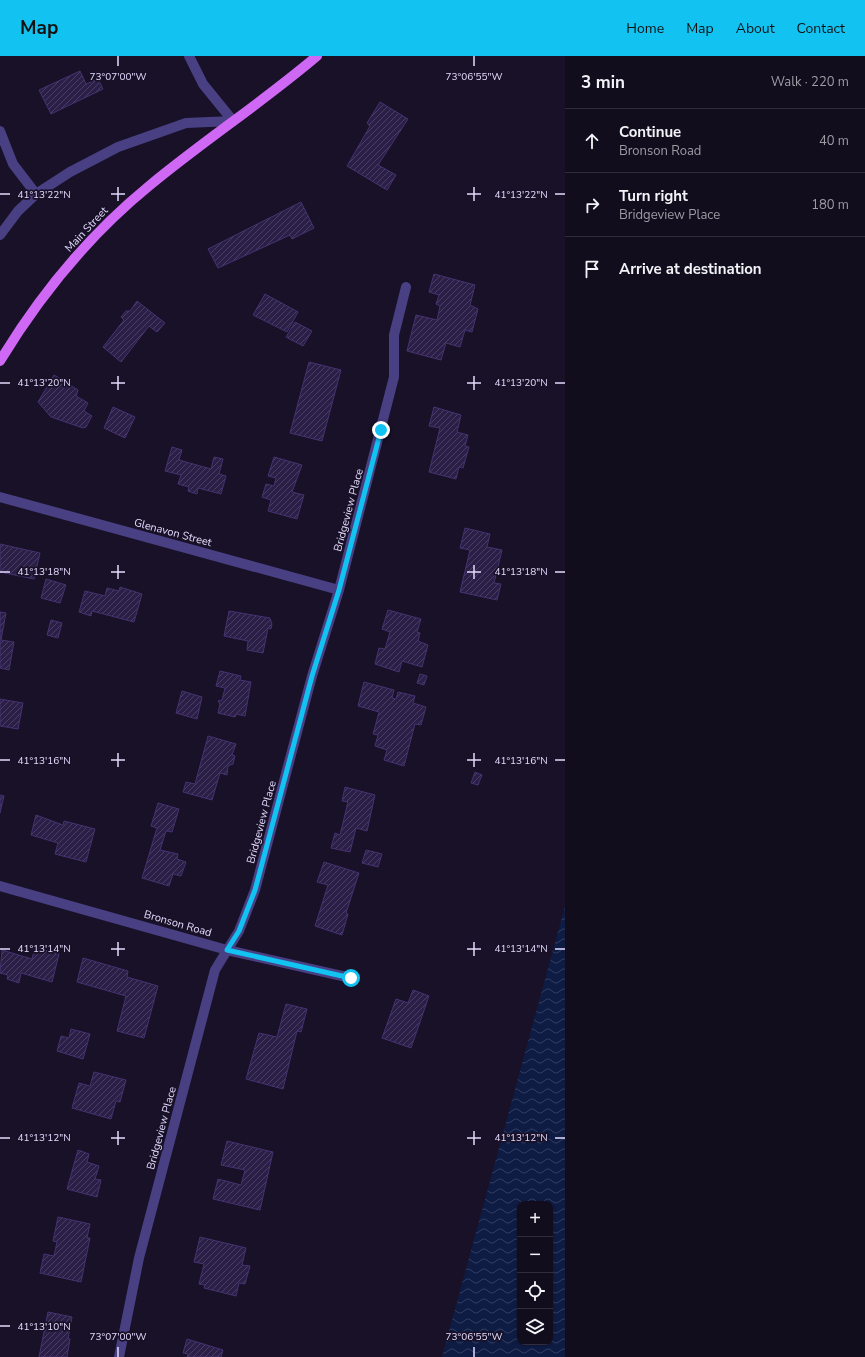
<!DOCTYPE html>
<meta charset="utf-8">
<style>
:root{--surface:#120d1d;--page:#1b1626;--text:#f1f3f6;--muted:#9c9ca4;--line:#312d3b;--accent:#12c2f1}
body{margin:0;font-family:"Nunito Sans",sans-serif;background:var(--page);color:var(--text)}
.controls{position:absolute;right:12px;bottom:12px;display:grid;overflow:hidden;border-radius:8px;box-shadow:0 1px 3px #0004}
.controls button{width:36px;height:36px;display:grid;place-items:center;padding:0;border:0;border-bottom:1px solid var(--line);background:var(--surface);color:var(--text);font:20px sans-serif}
.stop{position:absolute;width:12px;height:12px;margin:-9px;border:3px solid #12c2f1;border-radius:50%;background:#fff}
.stop.end{background:#12c2f1;border-color:#fff;box-shadow:0 1px 4px #0008}
.list{margin:0;padding:0;list-style:none}
h2{display:flex;justify-content:space-between;align-items:center;height:52px;margin:0;padding:0 16px;font-size:17px}
h2 small{font-size:13px;font-weight:400;color:var(--muted)}
.list li{display:grid;grid-template-columns:26px 1fr auto;gap:12px;align-items:center;box-sizing:border-box;height:64px;padding:0 16px;border-top:1px solid var(--line)}
.list b{display:block;font-size:15px;white-space:nowrap}
.list p{margin:0;font-size:13px;white-space:nowrap;color:var(--muted)}
.list em{font-size:13px;font-style:normal;color:var(--muted)}
.icon{flex:none;width:22px;height:22px;fill:none;stroke:currentColor;stroke-width:2;stroke-linecap:round;stroke-linejoin:round}
.map{position:relative;flex:none;width:565px;height:1301px;overflow:hidden}
header{display:flex;align-items:center;gap:24px;box-sizing:border-box;height:56px;padding:0 20px;background:var(--accent);color:#111}
header strong{font-size:19px}
nav{display:flex;gap:22px;margin-inline-start:auto;font-size:14px}
main{display:flex}
aside{flex:1;background:var(--surface)}
.map>svg:first-child{display:block}
.water{fill:url(#water-waves);fill-rule:evenodd}
.building{fill:url(#building-hatch);stroke:#463272}
.lines{fill:none;stroke-linecap:round;stroke-linejoin:round}
.lane{stroke:#493f83;stroke-width:10}
.street{stroke:#493f83;stroke-width:10}
.primary{stroke:#d068f6;stroke-width:10}
.route{stroke:#12c2f1;stroke-width:5}
.ticks{fill:none;stroke:#e2dafd;stroke-width:1.5}
.labels{text-anchor:middle;stroke-width:3.5;stroke-linejoin:round;paint-order:stroke}
.street-label{font-size:11px;fill:#e2dafd;stroke:#181127}
.ticks-label{font-size:10px;text-anchor:middle;fill:#e2dafd;stroke:#181127;stroke-width:3.5;stroke-linejoin:round;paint-order:stroke}
</style>
<header>
<strong>Map</strong>
<nav><a>Home</a><a>Map</a><a>About</a><a>Contact</a></nav>
</header>
<main>
<div class="map">
<svg width="565" height="1301" viewBox="0 0 565 1301">
<defs>
<pattern id="water-waves" width="16" height="10" patternUnits="userSpaceOnUse"><rect width="16" height="10" fill="#0e1c44"/><path d="M0 5q4-4 8 0t8 0" fill="none" stroke="#313c60"/></pattern>
<pattern id="building-hatch" width="6" height="6" patternUnits="userSpaceOnUse"><rect width="6" height="6" fill="#2b1f47"/><path d="M-1 1l2-2M0 6l6-6M5 7l2-2" fill="none" stroke="#493f62"/></pattern>
</defs>
<rect width="100%" height="100%" fill="#181127"/>
<!-- water -->
<path class="water" d="M565 850V1301H442ZM520 1148H550V1286H520Z"/>
<!-- building -->
<path class="building" d="M80 15 86 28 98 23 103 33 51 58 39 34Z
M380 46 408 63 378 109 396 119 387 134 347 110 370 70 367 67Z
M301 146 314 172 292 183 290 179 218 212 208 193Z
M434 218 475 229 470 249 478 253 472 276 465 274 460 291 446 287 441 304 407 295 416 259 437 264 440 250 436 248 439 239 429 236Z
M265 238 298 256 287 276 253 259Z
M137 245 165 267 157 276 149 270 121 306 103 291 124 264 121 261 126 255H130Z
M295 266 312 275 303 290 286 281Z
M309 306 341 314 322 385 290 377Z
M54 319 78 334 76 340 88 347 84 355 92 360 86 371 83 372 51 361 38 346Z
M113 351 135 361 125 382 104 372Z
M434 351 461 359 457 376 468 379 465 390 469 391 463 412 459 411 456 423 429 416 440 372 429 370Z
M172 391 182 394 179 404 211 413 214 401 223 403 219 418 226 420 221 438 198 432 197 438 188 435 189 431 178 428 181 419 165 415Z
M274 401 302 409 292 436 304 439 297 463 268 455 271 444 262 441 266 428 274 430 276 422 268 420Z
M465 472 490 478 487 491 502 494 494 527 501 528 497 544 460 536 470 494 460 492Z
M0 488 40 497 34 523 0 516Z
M46 523 66 529 60 547 41 542Z
M120 531 142 538 134 566 92 555 91 560 79 556 85 535 105 540 107 532 119 535Z
M388 554 421 563 417 576 420 577 418 585 428 589 422 611 402 605 399 616 375 608 379 592 385 593 390 576 382 573Z
M229 555 270 562 272 568 271 573 268 572 263 597 247 594 248 585 224 580Z
M0 556 6 557 1 584 14 586 9 614 0 612Z
M51 564 62 567 58 582 47 579Z
M220 615 241 620 240 624 251 626 245 660 236 658 235 661 218 657 220 648 218 645 222 644 225 632 216 630Z
M420 618 427 620 424 629 417 627Z
M364 626 394 634 392 642 396 643 398 636 415 640 413 647 426 651 421 669 415 668 404 710 384 704 387 694 375 690 378 679 373 678 379 656 358 650Z
M182 635 202 641 197 663 176 657Z
M0 643 23 647 18 673 0 670Z
M208 680 236 688 232 699 235 700 233 708 228 710 227 719 220 717 212 744 183 736 186 726 195 728Z
M475 716 482 719 478 729 471 727Z
M345 731 375 739 367 775 356 772 350 796 331 792 335 777 340 779 348 746 342 745Z
M0 739 4 740 0 757Z
M158 747 179 753 172 776 166 775 160 794 178 798 177 803 186 806 181 820 173 818 169 830 142 822 157 772 151 770Z
M36 759 63 769 64 765 95 773 86 806 55 798 58 787 31 779Z
M366 794 382 798 378 811 362 807Z
M324 806 359 817 346 857 348 858 342 879 315 870 328 829 317 826Z
M35 891 59 898 52 926 21 917 19 927 7 923 8 919 0 917 2 894 32 903Z
M83 902 128 915 127 921 158 930 144 982 117 975 126 940 77 926Z
M413 934 429 940 411 992 382 982 396 943 408 947Z
M286 948 307 953 301 976 297 975 283 1033 246 1023 259 977 277 981Z
M71 973 90 978 83 1003 57 995 61 980 69 982Z
M94 1016 126 1024 120 1046 116 1045 111 1063 72 1052 79 1027 90 1030Z
M227 1085 273 1096 260 1154 213 1143 218 1123 241 1129 245 1114 221 1109Z
M78 1094 89 1098 87 1106 99 1110 95 1123 101 1124 97 1141 67 1133Z
M58 1161 90 1168 87 1182H90L81 1226 40 1217 44 1198 54 1200 57 1186 53 1185Z
M200 1181 246 1192 242 1209 250 1210 245 1228 239 1227 236 1240 204 1232 205 1229 199 1228 204 1208 194 1206Z
M48 1256 72 1261 68 1283H70L67 1301H39Z
M187 1283 223 1294 221 1301H187L188 1298 183 1297Z"/>
<g class="lines">
<!-- lane -->
<path class="lane" d="M189 0 203 28 233 65"/>
<!-- street -->
<path class="street" d="M0 75 13 108 36 138
M0 179 18 155 36 138 70 116 118 91 186 67 233 65
M0 441 339 534
M0 830 227 894 351 922
M119 1301 139 1202 215 914 239 875 255 834 312 620 339 534 394 321V279L406 231"/>
<!-- primary -->
<path class="primary" d="M0 305C40 239 89 179 149 130 203 85 263 46 317 0"/>
</g>
<g class="lines">
<!-- route -->
<path class="route" d="M351 922 227 894 239 875 255 834 312 620 339 534 381 374"/>
</g>
<!-- ticks -->
<path class="ticks" d="M118 0V10M474 0V10M118 131V145M474 131V145M0 138H10M111 138H125M467 138H481M555 138H565M118 320V334M474 320V334M0 327H10M111 327H125M467 327H481M555 327H565M118 509V523M474 509V523M0 516H10M111 516H125M467 516H481M555 516H565M118 697V711M474 697V711M0 704H10M111 704H125M467 704H481M555 704H565M118 886V900M474 886V900M0 893H10M111 893H125M467 893H481M555 893H565M118 1075V1089M474 1075V1089M0 1082H10M111 1082H125M467 1082H481M555 1082H565M0 1270H10M118 1291V1301M474 1291V1301"/>
<g class="labels">
<!-- street labels -->
<g class="street-label">
<text transform="translate(86 173) rotate(-47)" y="4">Main Street</text>
<text transform="translate(348 454) rotate(-75)" y="4">Bridgeview Place</text>
<text transform="translate(173 476) rotate(15)" y="4">Glenavon Street</text>
<text transform="translate(261 766) rotate(-75)" y="4">Bridgeview Place</text>
<text transform="translate(178 867) rotate(16)" y="4">Bronson Road</text>
<text transform="translate(161 1072) rotate(-75)" y="4">Bridgeview Place</text>
</g>
</g>
<g class="ticks-label">
<text x="118" y="24">73°07'00"W</text>
<text x="474" y="24">73°06'55"W</text>
<text x="44" y="142">41°13'22"N</text>
<text x="521" y="142">41°13'22"N</text>
<text x="44" y="330">41°13'20"N</text>
<text x="521" y="330">41°13'20"N</text>
<text x="44" y="519">41°13'18"N</text>
<text x="521" y="519">41°13'18"N</text>
<text x="44" y="708">41°13'16"N</text>
<text x="521" y="708">41°13'16"N</text>
<text x="44" y="896">41°13'14"N</text>
<text x="521" y="896">41°13'14"N</text>
<text x="44" y="1085">41°13'12"N</text>
<text x="521" y="1085">41°13'12"N</text>
<text x="44" y="1274">41°13'10"N</text>
<text x="118" y="1284">73°07'00"W</text>
<text x="474" y="1284">73°06'55"W</text>
</g>
</svg>
<div class="controls">
<button>+</button>
<button>−</button>
<button><svg class="icon" aria-label="locate" viewBox="0 0 24 24"><circle cx="12" cy="12" r="6"/><path d="M12 2v4M12 18v4M2 12h4M18 12h4"/></svg></button>
<button><svg class="icon" aria-label="layers" viewBox="0 0 24 24"><path d="M12 4l9 5-9 5-9-5zM3 14l9 5 9-5"/></svg></button>
</div>
<div class="stop" style="left:351px;top:922px"></div>
<div class="stop end" style="left:381px;top:374px"></div>
</div>
<aside>
<h2>3 min<small>Walk · 220 m</small></h2>
<ul class="list">
<li><svg class="icon" aria-label="ahead" viewBox="0 0 24 24"><path d="M12 20V5M6 11l6-6 6 6"/></svg><div><b>Continue</b><p>Bronson Road</p></div><em>40 m</em></li>
<li><svg class="icon" aria-label="right" viewBox="0 0 24 24"><path d="M7 20v-9h11M14 6l5 5-5 5"/></svg><div><b>Turn right</b><p>Bridgeview Place</p></div><em>180 m</em></li>
<li><svg class="icon" aria-label="arrive" viewBox="0 0 24 24"><path d="M6 21V4h12l-3 4 3 4H6"/></svg><div><b>Arrive at destination</b></div></li>
</ul>
</aside>
</main>
